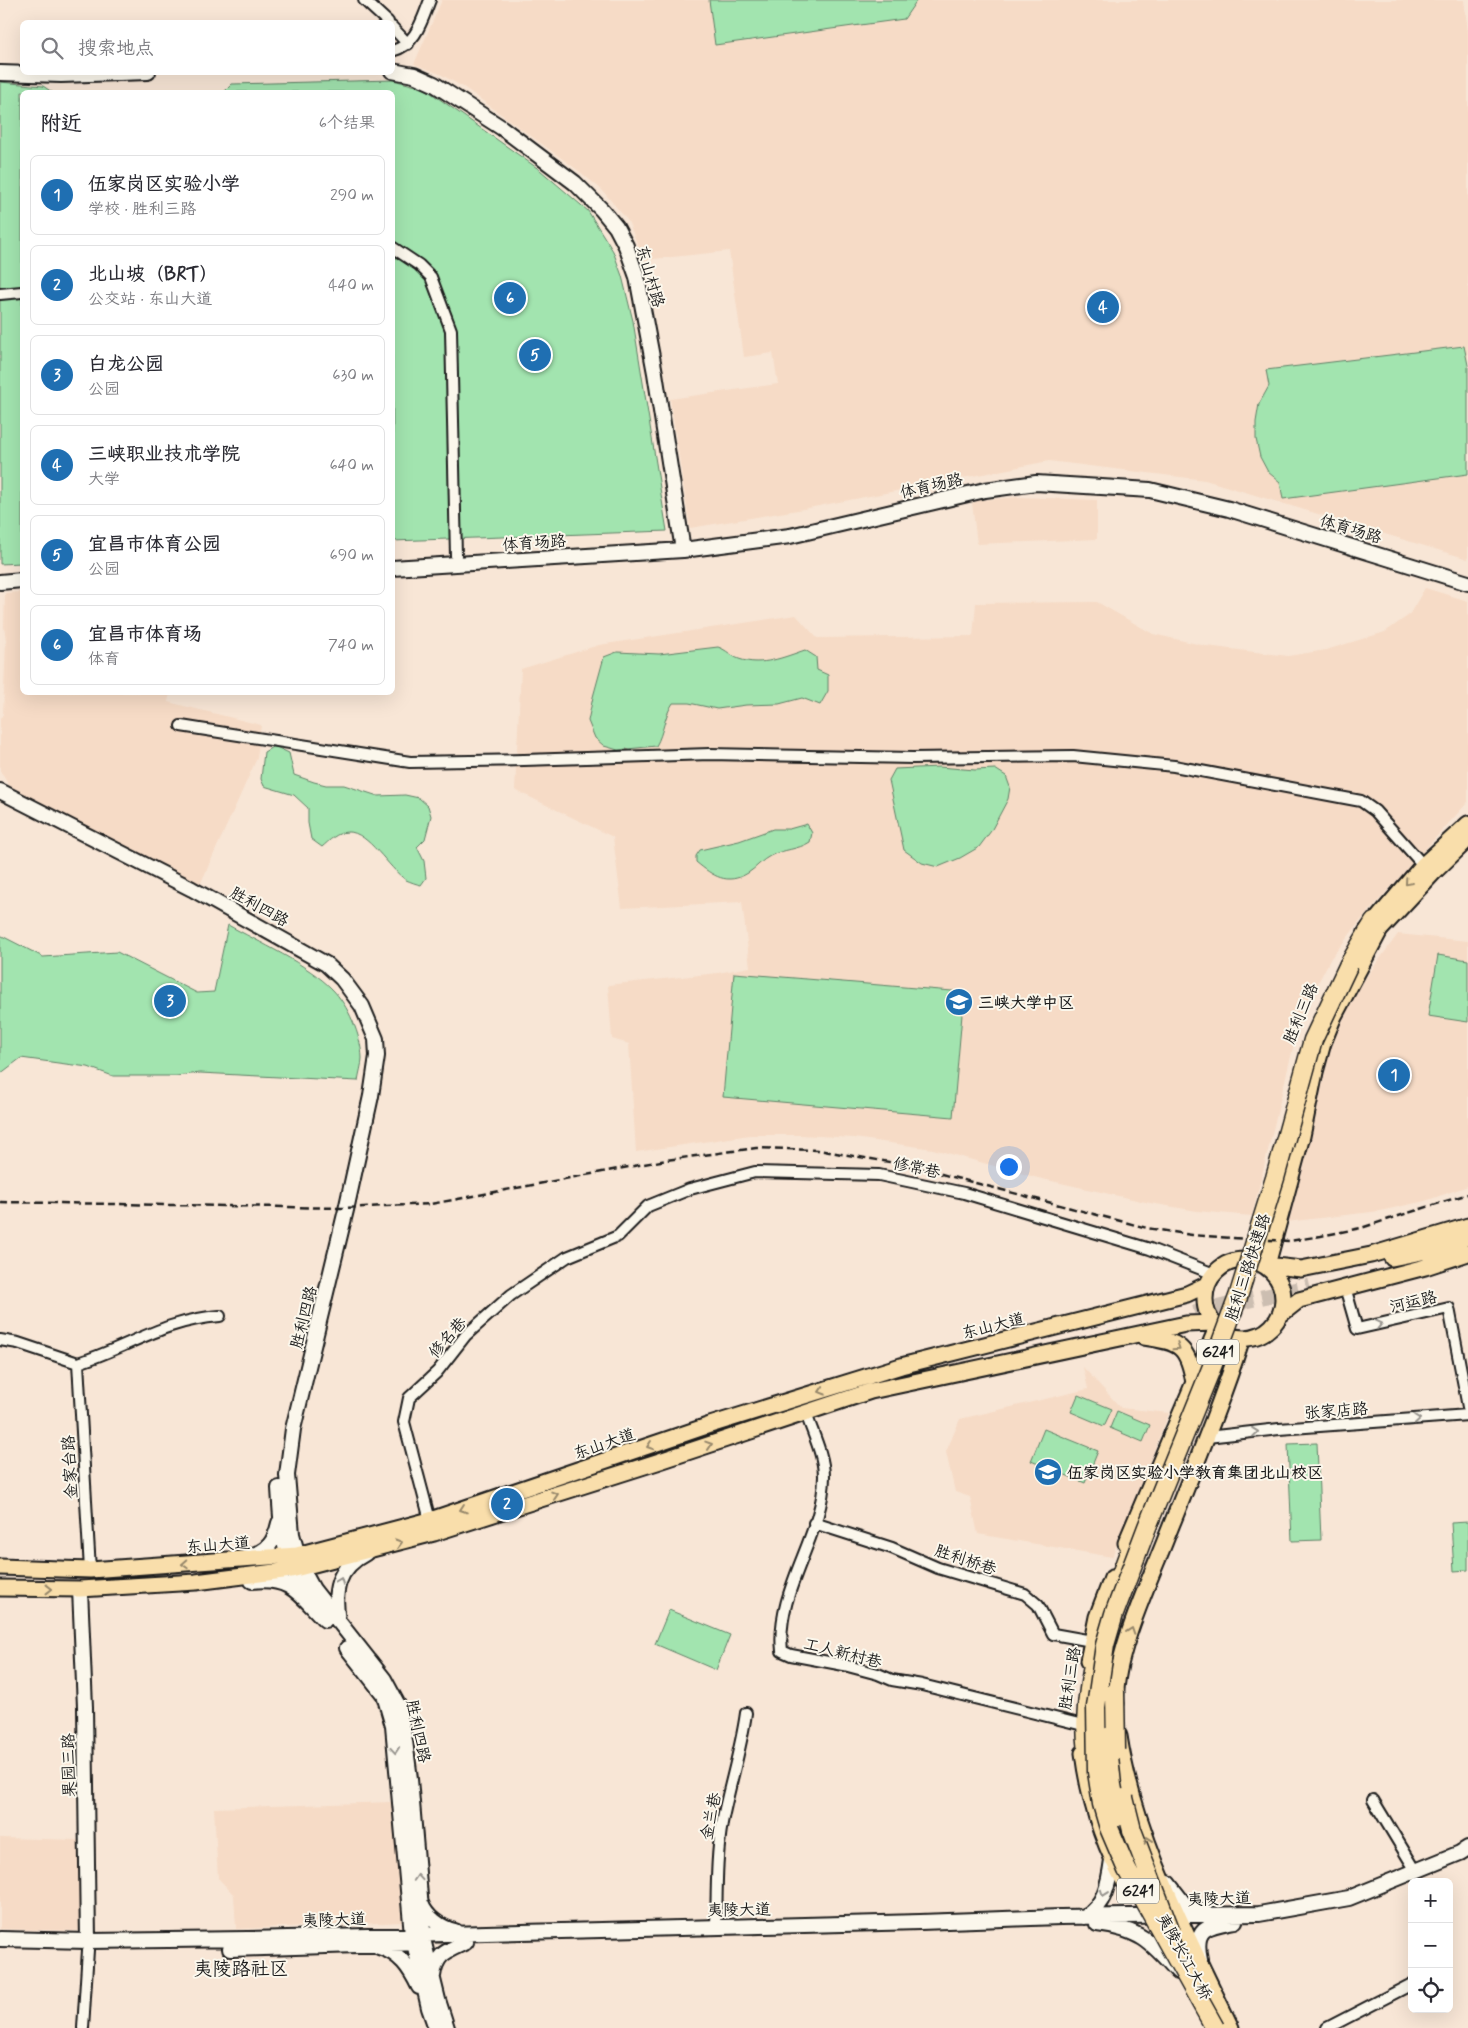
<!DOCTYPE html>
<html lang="zh">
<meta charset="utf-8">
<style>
:root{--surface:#fff;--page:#f7f7f7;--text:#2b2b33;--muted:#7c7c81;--line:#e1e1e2;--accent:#1f6fb2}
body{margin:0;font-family:Mynerve,"LXGW WenKai TC",sans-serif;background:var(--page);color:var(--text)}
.controls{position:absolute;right:15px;bottom:15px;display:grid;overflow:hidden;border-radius:8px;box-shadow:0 5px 20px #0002}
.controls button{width:45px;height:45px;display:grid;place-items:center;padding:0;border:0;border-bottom:1px solid var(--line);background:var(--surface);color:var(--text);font:25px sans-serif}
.you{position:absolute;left:1008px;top:1166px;width:18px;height:18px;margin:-12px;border:4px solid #fff;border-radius:50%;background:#1a73e8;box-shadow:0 0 0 8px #1a73e833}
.badge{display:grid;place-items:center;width:32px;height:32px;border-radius:50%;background:var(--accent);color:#fff;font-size:16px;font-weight:700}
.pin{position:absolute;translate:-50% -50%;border:2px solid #fff;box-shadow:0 1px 5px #0006}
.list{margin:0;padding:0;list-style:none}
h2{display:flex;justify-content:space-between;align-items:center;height:65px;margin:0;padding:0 20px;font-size:21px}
h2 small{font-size:16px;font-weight:400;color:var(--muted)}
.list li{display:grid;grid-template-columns:32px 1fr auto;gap:15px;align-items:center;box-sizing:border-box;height:80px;margin:0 10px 10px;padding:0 10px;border:1px solid var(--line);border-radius:8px}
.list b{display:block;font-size:19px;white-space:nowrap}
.list p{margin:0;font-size:16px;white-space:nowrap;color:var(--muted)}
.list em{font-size:16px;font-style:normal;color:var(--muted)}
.icon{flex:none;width:28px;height:28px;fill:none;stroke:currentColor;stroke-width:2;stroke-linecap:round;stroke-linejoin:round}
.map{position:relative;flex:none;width:1468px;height:2028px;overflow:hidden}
.search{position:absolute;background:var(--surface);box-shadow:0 5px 20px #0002;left:20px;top:20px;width:375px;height:55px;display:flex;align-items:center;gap:12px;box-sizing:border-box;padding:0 18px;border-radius:8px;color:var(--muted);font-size:19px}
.panel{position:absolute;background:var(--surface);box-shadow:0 5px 20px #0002;left:20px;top:90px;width:375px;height:605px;border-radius:8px}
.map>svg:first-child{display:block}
.built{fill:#f6dbc6}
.green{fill:#a2e4af;stroke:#5f8066}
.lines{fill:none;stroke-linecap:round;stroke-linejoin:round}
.primary-tunnel{stroke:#ccbeb1;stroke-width:15;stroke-dasharray:15 8;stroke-linecap:butt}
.street-casing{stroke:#1c1c1c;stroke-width:14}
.secondary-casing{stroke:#1c1c1c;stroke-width:18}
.primary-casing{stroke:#1c1c1c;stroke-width:19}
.highway-casing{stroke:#1c1c1c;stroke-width:21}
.street{stroke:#fbf7ec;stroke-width:10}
.secondary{stroke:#fbf7ec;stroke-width:14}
.primary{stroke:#f9deab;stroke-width:15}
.highway{stroke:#f9deab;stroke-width:18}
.rail{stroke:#1c1c1c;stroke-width:2.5;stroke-dasharray:8 4;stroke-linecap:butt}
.highway-bridge-casing{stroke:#1c1c1c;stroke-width:21;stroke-linecap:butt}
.highway-bridge{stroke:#f9deab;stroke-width:18}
.oneway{stroke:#96876b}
.oneway2{stroke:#97948e}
.labels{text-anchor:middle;stroke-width:4;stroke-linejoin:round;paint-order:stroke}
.shield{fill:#fbf7ec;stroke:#5f5e5a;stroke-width:1}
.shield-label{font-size:15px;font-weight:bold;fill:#1c1c1c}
.street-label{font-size:16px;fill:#1c1c1c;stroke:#fbf7ec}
.poi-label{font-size:16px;font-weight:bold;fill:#1c1c1c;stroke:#fbf7ec;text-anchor:start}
.quarter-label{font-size:19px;fill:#1c1c1c;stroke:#fbf7ec}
</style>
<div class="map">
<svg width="1468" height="2028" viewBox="0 0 1468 2028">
<rect width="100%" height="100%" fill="#f8e6d6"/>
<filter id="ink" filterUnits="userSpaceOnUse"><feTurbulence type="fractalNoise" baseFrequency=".02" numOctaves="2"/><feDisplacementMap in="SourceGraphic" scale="10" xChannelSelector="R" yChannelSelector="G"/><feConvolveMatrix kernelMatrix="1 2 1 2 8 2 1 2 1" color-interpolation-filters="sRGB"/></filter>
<g filter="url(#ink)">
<!-- built -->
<path class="built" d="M442 0H1464L1468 32V559L1205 480 1049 461 798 510 690 528 670 399 778 384 773 353 744 357 729 251 644 260 628 221 602 190 579 171 465 88 440 74 414 64Z
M1018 497 1097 500V539L977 544 972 503 980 500Z
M1425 588 1468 601V802L1362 919 1331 958 1320 979 1300 1019 1252 1216 1197 1211 1150 1203 1038 1178 933 1149 854 1138 800 1135H750L636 1152 629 1044 612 1039 608 985 718 973 750 967 742 902 622 908 613 837 515 790 521 669 599 645 796 615 817 638 973 636 976 603 1097 602 1153 634 1206 646 1288 656 1326 650 1385 632 1409 615Z
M22 592V692L170 693 168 702 261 725 257 758 199 887 16 796 0 771V719L3 714 6 640 4 627 5 593Z
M1398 934 1468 941V1186L1425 1201 1380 1211 1286 1222 1326 1058 1340 1021 1354 994Z
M1083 1367 1121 1408 1169 1413 1112 1557 978 1534 970 1497 955 1492 946 1452 960 1419 1088 1389Z
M392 1802 404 1922 236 1929 234 1895 218 1878 214 1808Z
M0 1838 80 1840V1931L0 1929Z"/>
<!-- green -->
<path class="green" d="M709 0H917L904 19 715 45Z
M393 80 424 88 540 170 588 211 613 251 622 276 633 321 667 531 393 541 392 92H224L232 84Z
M0 82 43 86 52 92H22V563L0 564Z
M1464 346 1468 365V474L1283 499 1280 482 1268 472 1260 457 1256 439V422L1259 404 1269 386 1266 370Z
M718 647C727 650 731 656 739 659 762 667 784 657 805 650L816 657 817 670 828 675V691L820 705 802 698 779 704 746 705 717 709 689 703H673C664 716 664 732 656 746L618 750 604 746 595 738 588 721 593 697 604 657 617 652 659 654Z
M274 746 289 753 294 775 314 782 326 785H344L378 796 405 795 419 798 428 806 431 816 425 839 417 847 424 861 426 878 421 885C416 884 411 882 406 880 389 869 368 831 348 832 337 832 329 841 322 847L311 839 308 823V808L294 795 264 786 261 779 264 752Z
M939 767 975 770 995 769 1006 776 1010 787 1008 799 991 831 979 847 960 858 938 867 922 863 904 850 889 780 895 769Z
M807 824 812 833 810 842C798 850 783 849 770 856 762 860 756 868 748 873 727 886 713 876 696 862V856L700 850 739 841 773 829H789Z
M228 925C257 941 309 965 332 989 348 1005 361 1035 362 1058 362 1065 359 1073 358 1081L200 1073 176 1076H113L88 1067 21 1058 0 1074V935L43 957 117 952 197 993 214 992Z
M1438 955 1468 960V1022L1428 1016Z
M734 973 964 992 953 1117 723 1097Z
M1078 1395 1112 1409 1104 1426 1071 1412Z
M1117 1411 1150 1425 1143 1442 1110 1428Z
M1044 1429 1098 1451 1085 1483 1031 1461Z
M1317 1443 1321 1540 1292 1541 1288 1444Z
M1468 1522V1570L1454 1571 1451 1523Z
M669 1610 730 1635 716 1670 655 1644Z"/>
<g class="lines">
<!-- primary-tunnel -->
<path class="primary-tunnel" d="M1194 1313 1310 1286"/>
<defs>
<path id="street" d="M364 0 388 22
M392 27 408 44
M392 51C416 45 422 20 430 0
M392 247 419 265 431 277 451 330 456 556
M0 294 22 292
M181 726 410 762 524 760 710 754 913 758 1073 756 1174 766 1361 801 1375 811 1423 865
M1345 1287 1357 1329 1449 1308 1468 1407
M0 1340 18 1343 78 1363C129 1347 164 1320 220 1316
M78 1363 90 1570
M806 1413C812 1432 824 1455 824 1476 824 1535 775 1590 782 1651L791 1655 844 1665 878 1674 892 1680 922 1685 1079 1724
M1207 1437 1279 1429 1468 1415
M430 1520 404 1422 409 1398 437 1372 466 1335 511 1295 567 1257 618 1236 648 1206 690 1189 755 1172 879 1175 964 1193 1150 1249 1214 1274
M814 1523 892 1548 938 1568 1025 1594 1038 1605 1053 1634 1092 1641
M1373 1800 1416 1871
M716 1927C717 1892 716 1857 722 1823 729 1786 741 1750 746 1713
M83 2028 88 1950
M1327 2028 1412 1984"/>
<path id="secondary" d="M392 71 414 75 434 84 502 128 575 183 602 210 616 227 626 246 637 277 655 373 683 550
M0 73 61 75 148 72
M392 568 683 550 790 536 985 490 1036 483 1150 490 1229 509 1468 583
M0 582 22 580
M0 791 192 889 326 964 342 979 362 1006 376 1039 377 1056 371 1096 346 1210 293 1429 287 1475 292 1534 301 1567 313 1589 384 1679 398 1705 405 1741 410 1779 424 1943 438 2000 447 2028
M279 1488C282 1536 283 1566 314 1606
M249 1556C268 1552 275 1541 279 1523
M252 1581C291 1576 300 1595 325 1620
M80 1589 85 1707 88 1941
M338 1621C333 1591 337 1568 366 1553
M347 1648 384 1695 393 1726 412 1934 429 2008 436 2028
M1168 1883 1186 1906 1204 1913
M421 1903C426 1917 441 1928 455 1931
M1084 1917C1105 1906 1109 1882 1112 1860
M1097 1924C1139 1929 1151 1941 1178 1972
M0 1939 88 1941 248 1939 920 1922 1060 1917 1259 1914 1349 1898 1460 1853 1468 1848
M379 1947C400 1953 410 1968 419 1987
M230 1949 421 1943
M1200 1959C1193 1927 1208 1926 1235 1921
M433 1976C436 1953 447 1951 466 1942"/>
<path id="primary" d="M1468 839 1434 872 1380 930 1334 1016 1323 1043 1315 1072 1302 1136 1267 1265 1301 1269 1371 1255 1468 1226
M1366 932 1423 865 1468 824
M1392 1258 1422 1252 1468 1237
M1205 1299a39 39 0 1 1 78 0a39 39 0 1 1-78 0Z
M1280 1315 1299 1300 1425 1267 1468 1253
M1144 1337C1180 1342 1188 1346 1194 1383
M1126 1543 1217 1328
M0 1567 90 1570 297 1555 430 1520 710 1425 901 1366 1187 1294 1208 1284
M0 1588 80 1589 196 1582 291 1570 434 1533 657 1462 871 1391 1186 1324 1214 1323
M1088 1661 1097 1617 1112 1578
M1116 1704C1112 1661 1149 1582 1165 1541 1192 1473 1220 1407 1242 1338
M1119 1736C1134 1836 1188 1937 1231 2028
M1083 1753C1089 1799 1103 1845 1126 1885"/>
<path id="highway" d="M1349 964 1374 922
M1162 1470 1174 1432
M1113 1596 1136 1533
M1091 1765C1081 1728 1088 1685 1097 1649"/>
</defs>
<!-- street casing -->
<use href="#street" class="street-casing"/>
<!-- secondary casing -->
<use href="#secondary" class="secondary-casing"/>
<!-- primary casing -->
<use href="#primary" class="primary-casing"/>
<!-- highway casing -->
<use href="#highway" class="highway-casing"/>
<!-- street -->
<use href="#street" class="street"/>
<!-- secondary -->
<use href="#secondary" class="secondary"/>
<!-- primary -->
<use href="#primary" class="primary"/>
<!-- highway -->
<use href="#highway" class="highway"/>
<!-- rail -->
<path class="rail" d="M0 1202 342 1208 431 1204 666 1160 756 1148 818 1150 907 1165 1147 1228 1192 1235 1232 1238 1290 1241 1321 1236 1361 1228 1468 1194"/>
<defs>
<path id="highway-bridge" d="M1115 1692 1116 1750
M1107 1737 1112 1785 1118 1817
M1124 1798 1132 1830 1171 1932
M1215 2028 1127 1870 1109 1828 1102 1804 1097 1772 1096 1707 1105 1645 1114 1614 1147 1527 1213 1364 1238 1297 1275 1178 1313 1040 1349 964"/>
</defs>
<!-- highway-bridge casing -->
<use href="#highway-bridge" class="highway-bridge-casing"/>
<!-- highway-bridge -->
<use href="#highway-bridge" class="highway-bridge"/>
</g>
<!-- one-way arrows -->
<defs><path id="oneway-chevron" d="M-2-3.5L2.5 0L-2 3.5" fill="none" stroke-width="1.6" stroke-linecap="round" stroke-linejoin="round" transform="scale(1.25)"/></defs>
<g class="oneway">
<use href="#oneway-chevron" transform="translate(1408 882) rotate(131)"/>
<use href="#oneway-chevron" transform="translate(1177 1347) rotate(34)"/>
<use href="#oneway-chevron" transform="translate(822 1391) rotate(163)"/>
<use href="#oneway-chevron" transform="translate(709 1445) rotate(-18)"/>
<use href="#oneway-chevron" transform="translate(650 1446) rotate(161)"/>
<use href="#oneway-chevron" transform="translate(555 1495) rotate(-18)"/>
<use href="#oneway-chevron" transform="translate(463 1509) rotate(161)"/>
<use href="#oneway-chevron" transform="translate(399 1543) rotate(-16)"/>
<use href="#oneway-chevron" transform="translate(185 1564) rotate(177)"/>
<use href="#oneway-chevron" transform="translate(49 1589)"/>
<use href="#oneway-chevron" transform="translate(1131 1631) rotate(-71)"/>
<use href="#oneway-chevron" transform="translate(1148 1840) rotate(-109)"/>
</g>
<g class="oneway2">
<use href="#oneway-chevron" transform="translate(1379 1324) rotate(-13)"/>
<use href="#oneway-chevron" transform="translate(1417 1419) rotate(-5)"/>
<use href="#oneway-chevron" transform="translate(1255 1432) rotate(-6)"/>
<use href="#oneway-chevron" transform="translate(340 1581) rotate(-69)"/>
<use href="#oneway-chevron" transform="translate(395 1750) rotate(85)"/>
<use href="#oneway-chevron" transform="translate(418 1878) rotate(-94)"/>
<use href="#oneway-chevron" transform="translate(1104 1893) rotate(109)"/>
</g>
</g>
<!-- icons -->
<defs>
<symbol id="school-disc" viewBox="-11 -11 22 22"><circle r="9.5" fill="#1f6fb2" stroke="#fbf7ec"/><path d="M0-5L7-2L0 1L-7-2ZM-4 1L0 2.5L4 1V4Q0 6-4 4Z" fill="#fff"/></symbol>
</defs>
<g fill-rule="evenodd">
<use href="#school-disc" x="943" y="986" width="32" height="32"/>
<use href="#school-disc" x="1032" y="1456" width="32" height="32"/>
</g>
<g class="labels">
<!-- shield labels -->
<g class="shield">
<rect x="1197" y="1339.5" width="42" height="25" rx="4"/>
<rect x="1117" y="1878.5" width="42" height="25" rx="4"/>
</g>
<g class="shield-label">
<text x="1218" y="1357">G241</text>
<text x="1138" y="1896">G241</text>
</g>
<!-- street labels -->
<g class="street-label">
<text transform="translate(651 276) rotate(74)" y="6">东山村路</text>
<text transform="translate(931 485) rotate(-13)" y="6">体育场路</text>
<text transform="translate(1351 528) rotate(17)" y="6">体育场路</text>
<text transform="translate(534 542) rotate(-4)" y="6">体育场路</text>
<text transform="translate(260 906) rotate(29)" y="6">胜利四路</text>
<text transform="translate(1300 1013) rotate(-67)" y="6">胜利三路</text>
<text transform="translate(917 1167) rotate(12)" y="6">修常巷</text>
<text transform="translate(1247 1267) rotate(-72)" y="6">胜利三路快速路</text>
<text transform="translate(1413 1301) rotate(-13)" y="6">河运路</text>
<text transform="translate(303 1317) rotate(-76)" y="6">胜利四路</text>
<text transform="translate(993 1325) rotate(-14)" y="6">东山大道</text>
<text transform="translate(447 1337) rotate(-49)" y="6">修名巷</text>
<text transform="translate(1336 1410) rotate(-4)" y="6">张家店路</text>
<text transform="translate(604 1443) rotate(-19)" y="6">东山大道</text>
<text transform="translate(69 1467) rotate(-93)" y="6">金家台路</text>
<text transform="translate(218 1544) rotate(-4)" y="6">东山大道</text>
<text transform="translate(966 1559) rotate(18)" y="6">胜利桥巷</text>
<text transform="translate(843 1652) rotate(14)" y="6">工人新村巷</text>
<text transform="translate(1069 1678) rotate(-81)" y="6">胜利三路</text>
<text transform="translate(419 1731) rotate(78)" y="6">胜利四路</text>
<text transform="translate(68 1765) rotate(-91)" y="6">果园三路</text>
<text transform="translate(710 1816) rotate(-79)" y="6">金兰巷</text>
<text transform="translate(1219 1898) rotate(-2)" y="6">夷陵大道</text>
<text transform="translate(739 1909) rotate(-1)" y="6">夷陵大道</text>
<text transform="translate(334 1919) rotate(-2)" y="6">夷陵大道</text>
<text transform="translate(1185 1956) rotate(61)" y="6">夷陵长江大桥</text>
</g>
<!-- poi labels -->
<g class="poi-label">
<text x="978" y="1008">三峡大学中区</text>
<text x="1067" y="1478">伍家岗区实验小学教育集团北山校区</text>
</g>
<!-- quarter labels -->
<g class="quarter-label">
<text x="241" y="1975">夷陵路社区</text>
</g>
</g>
</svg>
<div class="controls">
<button>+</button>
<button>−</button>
<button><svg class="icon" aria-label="locate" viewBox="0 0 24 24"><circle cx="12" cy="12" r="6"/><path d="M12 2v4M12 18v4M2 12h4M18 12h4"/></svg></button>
</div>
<div class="you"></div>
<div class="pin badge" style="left:1394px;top:1075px">1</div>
<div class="pin badge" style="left:507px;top:1504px">2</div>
<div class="pin badge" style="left:170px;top:1001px">3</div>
<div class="pin badge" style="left:1103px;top:307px">4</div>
<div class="pin badge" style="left:535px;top:355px">5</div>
<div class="pin badge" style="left:510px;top:298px">6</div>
<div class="search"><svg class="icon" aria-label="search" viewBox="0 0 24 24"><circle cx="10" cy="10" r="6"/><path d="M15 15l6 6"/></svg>搜索地点</div>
<section class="panel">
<h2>附近<small>6个结果</small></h2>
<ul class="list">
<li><span class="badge">1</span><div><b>伍家岗区实验小学</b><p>学校 · 胜利三路</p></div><em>290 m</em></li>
<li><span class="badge">2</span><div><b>北山坡（BRT）</b><p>公交站 · 东山大道</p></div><em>440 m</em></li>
<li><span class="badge">3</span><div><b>白龙公园</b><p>公园</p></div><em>630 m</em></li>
<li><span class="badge">4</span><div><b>三峡职业技术学院</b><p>大学</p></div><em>640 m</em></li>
<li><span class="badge">5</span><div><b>宜昌市体育公园</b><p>公园</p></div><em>690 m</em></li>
<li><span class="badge">6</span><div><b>宜昌市体育场</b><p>体育</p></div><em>740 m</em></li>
</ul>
</section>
</div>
